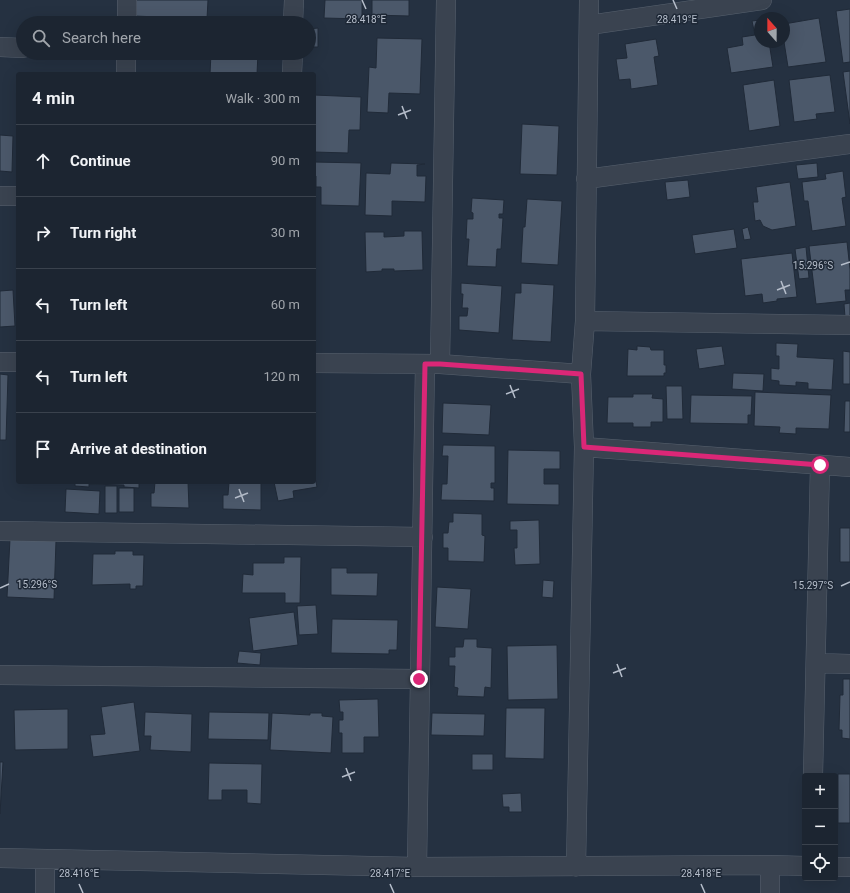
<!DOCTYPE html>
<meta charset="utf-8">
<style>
:root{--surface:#1c2531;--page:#29313d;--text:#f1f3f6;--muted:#a0a5ab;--line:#3a424d}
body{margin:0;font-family:Roboto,sans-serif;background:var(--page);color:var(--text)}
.controls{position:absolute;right:12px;bottom:12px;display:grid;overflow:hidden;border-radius:4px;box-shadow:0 4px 16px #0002}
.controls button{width:36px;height:36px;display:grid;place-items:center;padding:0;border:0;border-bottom:1px solid var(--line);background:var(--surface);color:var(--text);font:20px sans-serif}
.compass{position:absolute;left:754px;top:12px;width:36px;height:36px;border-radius:50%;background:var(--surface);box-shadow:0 4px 16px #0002;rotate:339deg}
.stop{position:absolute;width:12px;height:12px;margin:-9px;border:3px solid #db2777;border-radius:50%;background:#fff}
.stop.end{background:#db2777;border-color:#fff;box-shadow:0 1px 4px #0008}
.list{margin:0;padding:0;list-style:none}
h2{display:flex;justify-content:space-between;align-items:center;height:52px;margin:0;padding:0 16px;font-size:17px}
h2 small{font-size:13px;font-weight:400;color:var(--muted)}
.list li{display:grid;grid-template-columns:26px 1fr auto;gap:12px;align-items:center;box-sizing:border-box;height:72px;padding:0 16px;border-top:1px solid var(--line)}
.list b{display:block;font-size:15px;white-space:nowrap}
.list em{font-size:13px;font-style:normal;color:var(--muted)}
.icon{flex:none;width:22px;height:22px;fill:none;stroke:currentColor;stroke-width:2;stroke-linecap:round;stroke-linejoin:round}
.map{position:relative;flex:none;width:850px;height:893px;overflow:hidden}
.search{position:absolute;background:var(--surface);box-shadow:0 4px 16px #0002;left:16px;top:16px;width:300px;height:44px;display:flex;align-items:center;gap:10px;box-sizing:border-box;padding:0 14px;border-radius:22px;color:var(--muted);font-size:15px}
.panel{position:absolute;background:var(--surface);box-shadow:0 4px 16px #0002;left:16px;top:72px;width:300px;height:412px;border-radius:4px}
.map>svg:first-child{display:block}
.building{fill:#4b586a;stroke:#202a38}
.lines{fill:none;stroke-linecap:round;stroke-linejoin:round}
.street-casing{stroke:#57616e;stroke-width:20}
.street{stroke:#3a4350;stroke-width:19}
.route{stroke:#db2777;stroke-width:5}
.ticks{fill:none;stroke:#b6becb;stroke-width:1.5}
.ticks-label{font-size:10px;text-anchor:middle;fill:#b6becb;stroke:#1e2836;stroke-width:3;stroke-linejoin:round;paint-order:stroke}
</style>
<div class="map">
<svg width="850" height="893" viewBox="0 0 850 893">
<rect width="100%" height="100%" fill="#253141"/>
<!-- building -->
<path class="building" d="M135 0H208L207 19 134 16Z
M325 0H362V19L324 18Z
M372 0H409V16L372 15Z
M850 9V62L843 63 836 11Z
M819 18 826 62 788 67 784 42V24Z
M760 20V42H769L773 67 731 73 727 48 743 45 742 37 755 35 752 21Z
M318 28V47H309V29Z
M377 38 422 39 420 94 389 93 388 113 367 112 369 67 376 68Z
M656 39 659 56 654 57 658 85 631 89 630 79 619 80 616 59 627 58 625 44Z
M211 53H258L257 74H210Z
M850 71V124L843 72Z
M830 75 835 112 816 114 817 119 794 122 789 80Z
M774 80 780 126 749 131 743 85Z
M314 95 361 97 360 130H349L348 153 314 152Z
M522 124 559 126 557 175 520 174Z
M0 135 13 136 12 172 0 171Z
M314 162 361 163 359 206 321 205V187H316V176H314Z
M391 163 425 164 417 165V176H426L425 202 392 201V216L365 215 366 173 390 174Z
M817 163 818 177 798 179 796 165Z
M843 171 846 197 842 198 846 226 812 231 808 201H804L802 182 826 179 825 174Z
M688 180 690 197 667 200 665 182Z
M790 182 796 226 772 230 763 226 760 220 755 221 753 202H758L756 187Z
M472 198 504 200 503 214H499V218H503L501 249H497L496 267 467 266 469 239H466L467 219H473V213L471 212Z
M527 199 562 201 558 265 521 263 523 227H525Z
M748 227 751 239 744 240 742 229Z
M734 229 737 248 695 254 692 235Z
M404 231H422L423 270 394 271V269H382V271L366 272 365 232H384V237L404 236Z
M847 242 850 269V290H845L846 301 816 304 809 246Z
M806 247 809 278 799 279 795 249Z
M792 253 797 297 777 299V301L763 303 762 294 745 296 741 259Z
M461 283 502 286 499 333 459 330V316H467L468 308H462L463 294H461Z
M521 283 554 285 551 342 512 340 515 293H521Z
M13 290 15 326 0 327V291Z
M850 303V316L845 317 844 304Z
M776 343 798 344 797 357 834 359 832 390 808 389V383L796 382V386L779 385V381L771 380V368L779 369V356H776Z
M637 346 650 347 651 350H664V365H666V373H664V376H627L628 349 637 350Z
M722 346 725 365 699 369 696 349Z
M843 351 850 352V384H843Z
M733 373 764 374 763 391 732 389Z
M0 374 8 375 6 440H0Z
M666 386H682L683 419H667Z
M755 392 831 395 829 429 796 428V434L779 433 780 427 754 426Z
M633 394H653L652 398 663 399V422H651V427H633V423H607L608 397H633Z
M691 395 752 396 751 415H748V424L690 423Z
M845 401H850V432H844Z
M443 403 491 405 489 435 442 433Z
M443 445 495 446V483H491V488H494V501L441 500 442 484H447L448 456H442Z
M508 450 560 451V469H544V484H559V505L507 504Z
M314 472 317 487 293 491 294 498 278 501 274 482H314Z
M75 482H139V488L124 487V485L89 484V487L75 486Z
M155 482H188L189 508 151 507V493H154Z
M229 482H261V510L223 509V495H228Z
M105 486H117V513H105Z
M119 488H134V512H119Z
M66 489 100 491 99 514 65 512Z
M453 513 482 514V535L485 536 484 562 448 561V548H443V533H448L449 522H453Z
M539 520 540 564 515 565 514 548H517V530H510V521Z
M840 528H850V562H840Z
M10 539 56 541 54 599 7 597Z
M115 551H133V555H144L143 586H136V589H130V584L92 585 93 554H115Z
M284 557H301L300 603H285V593H242L243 574 253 575V563H284Z
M331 568H347V573H378L377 596 331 595Z
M543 580 554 581 553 598 542 597Z
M437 587 471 589 468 629 435 627Z
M316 605 318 634 299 635 297 606Z
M294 612 298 645 253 651 249 618Z
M332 619 398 620 397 650H389V654L331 653Z
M464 639H477V647L492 648 491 688 485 687 484 697 457 696 458 688 454 687 455 666H449V657H455V647H463Z
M557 645 558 699 508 700 507 646Z
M239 651 261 653 260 665 237 663Z
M843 679H850V739L842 738V730H839L840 695H843Z
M378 699 379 737H364V753H342V733H339V720H343V712H340L339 700Z
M134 702 140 751 93 757 90 735 105 734 101 707Z
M506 708H545L544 759 505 758Z
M68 709V749L15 750 14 710Z
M145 712 192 714 191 752 150 750 151 736H144Z
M209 712 269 713 268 740 208 739Z
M272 713 310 715V713H322V716L333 717 331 753 270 750Z
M432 713 485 714 484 736 431 735Z
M472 754H493V770H472Z
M0 762H3L0 814Z
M209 763 262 764 261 804 247 803V790H222V800H208Z
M838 774H850V823H838Z
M521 793 522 812H509V807H503L502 794Z"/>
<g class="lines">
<defs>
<path id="street" d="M127 23V0
M293 23 294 0
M589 25 762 0
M0 47 23 48
M126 74V53
M292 74 293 53
M586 179 850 144
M0 196H18
M585 321 850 325
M0 362H18
M314 363 440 364 581 374
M440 364 446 0
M584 447 850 467
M0 531 423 537
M816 663 850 664
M0 675 419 679
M813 776 820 465
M0 858 417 867 770 865 805 866
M417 867 425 364
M576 867 584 447 581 374 585 321 589 0
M835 867H850
M45 893V859
M770 893V865"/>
</defs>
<!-- street casing -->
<use href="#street" class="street-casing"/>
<!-- street -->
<use href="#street" class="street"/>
</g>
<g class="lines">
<!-- route -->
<path class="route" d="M419 679 425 364H440L581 374 584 447 820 465"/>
</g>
<!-- ticks -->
<path class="ticks" d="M362 0 366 9M673 0 677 9M402 106 407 119M398 115 411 110M841 265 850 262M781 281 786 294M777 290 790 285M510 385 515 398M506 394 519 389M239 489 244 502M235 498 248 493M841 586 850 582M0 588 9 584M617 664 622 677M613 673 626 668M346 768 351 781M342 777 355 772M79 884 83 893M390 884 394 893M701 884 705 893"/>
<g class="ticks-label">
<text x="366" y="23">28.418°E</text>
<text x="677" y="23">28.419°E</text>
<text x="813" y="269">15.296°S</text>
<text x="37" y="588">15.296°S</text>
<text x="813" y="589">15.297°S</text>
<text x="79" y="877">28.416°E</text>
<text x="390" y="877">28.417°E</text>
<text x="701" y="877">28.418°E</text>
</g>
</svg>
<div class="controls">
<button>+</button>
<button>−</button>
<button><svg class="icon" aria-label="locate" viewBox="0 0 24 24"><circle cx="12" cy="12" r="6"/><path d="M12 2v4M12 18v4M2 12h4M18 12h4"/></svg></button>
</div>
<svg class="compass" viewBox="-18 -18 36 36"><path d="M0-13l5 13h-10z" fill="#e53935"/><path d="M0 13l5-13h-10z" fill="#a0a5ab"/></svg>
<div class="stop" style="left:820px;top:465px"></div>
<div class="stop end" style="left:419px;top:679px"></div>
<div class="search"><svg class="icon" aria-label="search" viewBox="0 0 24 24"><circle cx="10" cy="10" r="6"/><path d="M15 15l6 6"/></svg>Search here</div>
<section class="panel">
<h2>4 min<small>Walk · 300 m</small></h2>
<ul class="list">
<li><svg class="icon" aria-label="ahead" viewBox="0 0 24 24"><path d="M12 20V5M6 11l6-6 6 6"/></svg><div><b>Continue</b></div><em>90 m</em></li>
<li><svg class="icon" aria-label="right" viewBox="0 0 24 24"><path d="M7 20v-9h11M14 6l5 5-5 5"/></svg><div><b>Turn right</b></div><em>30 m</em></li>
<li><svg class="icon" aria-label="left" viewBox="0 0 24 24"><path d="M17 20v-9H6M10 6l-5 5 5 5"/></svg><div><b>Turn left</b></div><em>60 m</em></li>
<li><svg class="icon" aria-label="left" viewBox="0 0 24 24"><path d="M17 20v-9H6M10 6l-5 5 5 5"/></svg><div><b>Turn left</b></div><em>120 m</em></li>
<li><svg class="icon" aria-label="arrive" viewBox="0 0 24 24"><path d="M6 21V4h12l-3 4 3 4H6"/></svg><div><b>Arrive at destination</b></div></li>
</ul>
</section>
</div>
